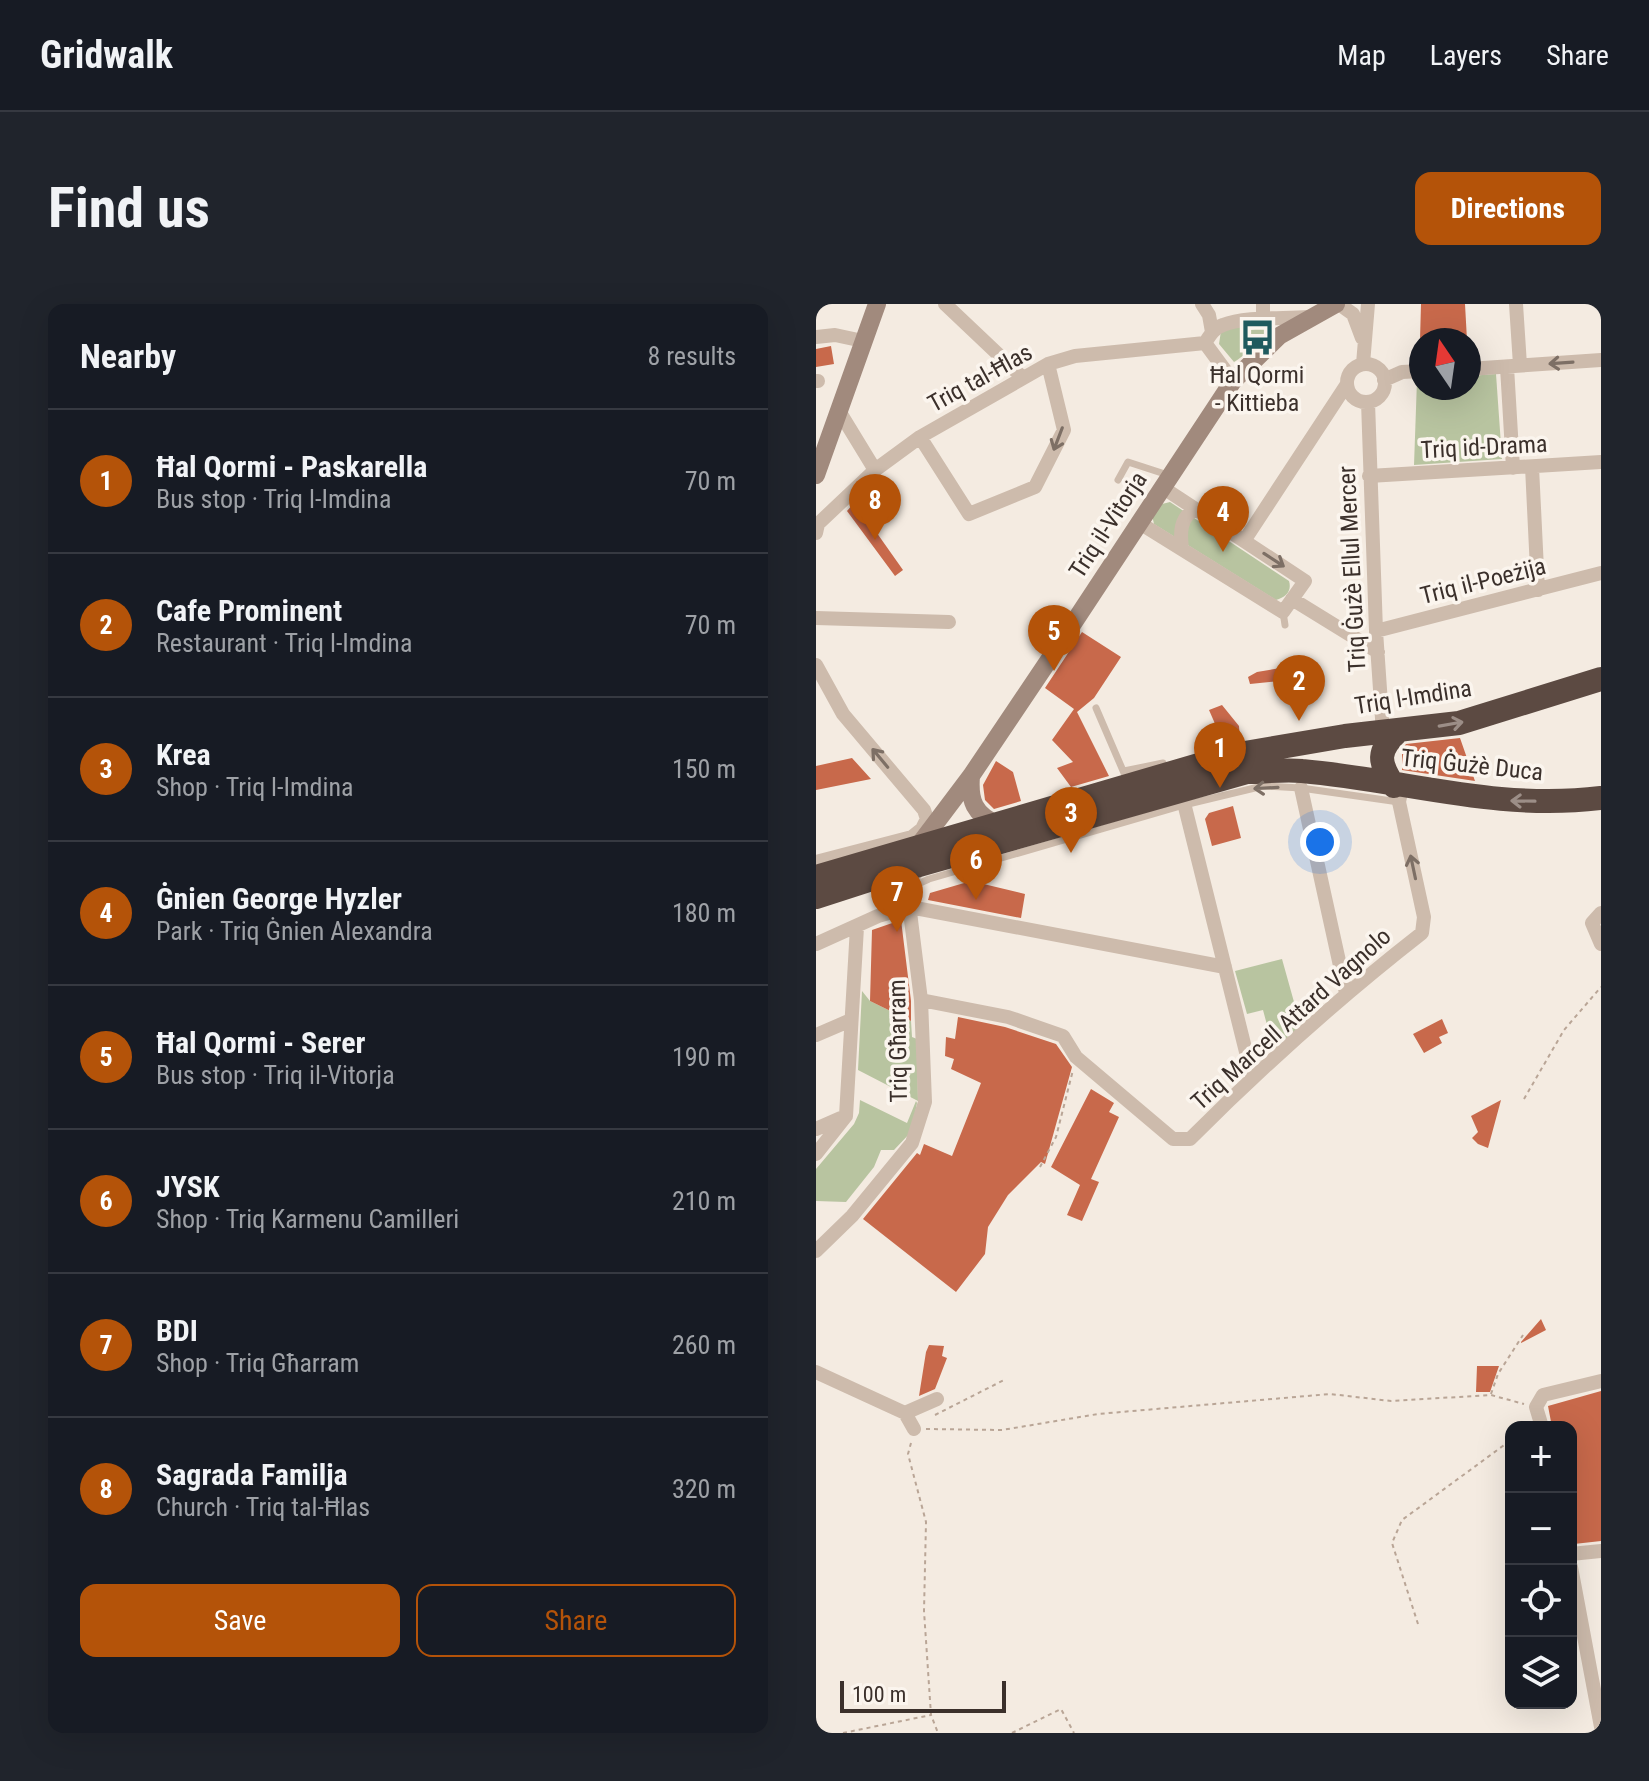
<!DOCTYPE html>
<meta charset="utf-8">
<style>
:root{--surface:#171b24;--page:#20242c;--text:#f1f3f6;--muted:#9ea1a6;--line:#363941;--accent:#b45309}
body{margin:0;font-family:"Roboto Condensed",sans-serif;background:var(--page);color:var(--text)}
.controls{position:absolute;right:24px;bottom:24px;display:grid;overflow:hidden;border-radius:16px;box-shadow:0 8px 32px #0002}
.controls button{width:72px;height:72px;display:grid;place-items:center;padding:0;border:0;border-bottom:2px solid var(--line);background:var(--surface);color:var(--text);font:40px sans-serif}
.compass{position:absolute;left:593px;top:24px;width:72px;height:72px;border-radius:50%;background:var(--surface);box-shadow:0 8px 32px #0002;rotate:347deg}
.scale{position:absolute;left:24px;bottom:20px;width:166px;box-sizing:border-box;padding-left:8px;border:4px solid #3b302b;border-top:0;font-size:22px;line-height:28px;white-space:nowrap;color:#3b302b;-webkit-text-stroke:6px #fbf5ee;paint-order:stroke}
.you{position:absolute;left:504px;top:538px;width:28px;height:28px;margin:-20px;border:6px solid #fff;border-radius:50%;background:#1a73e8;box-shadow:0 0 0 12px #1a73e833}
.badge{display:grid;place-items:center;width:52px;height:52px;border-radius:50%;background:var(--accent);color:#fff;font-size:26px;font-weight:700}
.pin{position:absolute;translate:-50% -66px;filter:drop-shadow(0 2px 4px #0008)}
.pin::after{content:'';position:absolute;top:42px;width:28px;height:24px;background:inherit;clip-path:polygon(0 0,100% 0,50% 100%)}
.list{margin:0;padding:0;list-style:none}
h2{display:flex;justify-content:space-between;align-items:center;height:104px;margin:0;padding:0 32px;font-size:34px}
h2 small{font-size:26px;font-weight:400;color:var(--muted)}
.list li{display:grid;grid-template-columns:52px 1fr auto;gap:24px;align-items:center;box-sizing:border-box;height:144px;padding:0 32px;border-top:2px solid var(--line)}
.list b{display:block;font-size:30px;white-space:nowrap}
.list p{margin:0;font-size:26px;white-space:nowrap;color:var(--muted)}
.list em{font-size:26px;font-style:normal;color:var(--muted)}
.actions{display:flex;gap:16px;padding:24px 32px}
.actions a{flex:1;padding:18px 0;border:2px solid var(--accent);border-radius:16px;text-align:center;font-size:28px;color:var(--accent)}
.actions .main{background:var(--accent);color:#fff}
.icon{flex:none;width:44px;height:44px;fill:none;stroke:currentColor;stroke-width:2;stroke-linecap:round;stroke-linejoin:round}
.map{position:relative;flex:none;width:785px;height:1429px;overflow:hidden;border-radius:16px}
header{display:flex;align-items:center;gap:48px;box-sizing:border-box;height:112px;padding:0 40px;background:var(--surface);border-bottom:2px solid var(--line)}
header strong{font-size:38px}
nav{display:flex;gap:44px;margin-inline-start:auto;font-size:28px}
.intro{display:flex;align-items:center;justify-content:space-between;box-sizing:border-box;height:192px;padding:0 48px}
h1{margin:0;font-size:56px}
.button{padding:20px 36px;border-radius:16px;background:var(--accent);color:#fff;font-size:28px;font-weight:700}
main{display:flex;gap:48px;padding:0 48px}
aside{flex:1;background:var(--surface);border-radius:16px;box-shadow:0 8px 32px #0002}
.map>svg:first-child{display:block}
.green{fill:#b8c4a0}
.building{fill:#c8694b}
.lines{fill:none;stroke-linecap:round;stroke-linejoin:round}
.path{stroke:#b9a596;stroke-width:2;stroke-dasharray:4 4;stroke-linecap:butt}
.lane{stroke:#cdbbac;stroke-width:7}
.street{stroke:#cdbbac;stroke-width:14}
.secondary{stroke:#a18a7d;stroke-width:18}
.highway{stroke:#5c4a42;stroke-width:24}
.oneway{stroke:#7d6f65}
.oneway2{stroke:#9c8e87}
.labels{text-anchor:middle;stroke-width:7;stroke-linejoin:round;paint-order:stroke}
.poi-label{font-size:24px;fill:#3b302b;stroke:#fbf5ee}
.street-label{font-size:24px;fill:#3b302b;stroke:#fbf5ee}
</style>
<header>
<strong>Gridwalk</strong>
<nav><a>Map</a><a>Layers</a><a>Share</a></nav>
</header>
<div class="intro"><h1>Find us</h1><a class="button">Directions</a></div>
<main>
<aside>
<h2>Nearby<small>8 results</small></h2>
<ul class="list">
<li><span class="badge">1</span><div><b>Ħal Qormi - Paskarella</b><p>Bus stop · Triq l-Imdina</p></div><em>70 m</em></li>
<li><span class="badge">2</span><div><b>Cafe Prominent</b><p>Restaurant · Triq l-Imdina</p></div><em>70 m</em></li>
<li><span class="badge">3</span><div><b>Krea</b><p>Shop · Triq l-Imdina</p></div><em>150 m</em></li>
<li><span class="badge">4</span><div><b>Ġnien George Hyzler</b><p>Park · Triq Ġnien Alexandra</p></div><em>180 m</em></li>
<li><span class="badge">5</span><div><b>Ħal Qormi - Serer</b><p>Bus stop · Triq il-Vitorja</p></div><em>190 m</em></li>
<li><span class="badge">6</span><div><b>JYSK</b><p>Shop · Triq Karmenu Camilleri</p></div><em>210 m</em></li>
<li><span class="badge">7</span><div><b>BDI</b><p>Shop · Triq Għarram</p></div><em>260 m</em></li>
<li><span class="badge">8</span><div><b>Sagrada Familja</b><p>Church · Triq tal-Ħlas</p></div><em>320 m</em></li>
</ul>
<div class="actions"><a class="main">Save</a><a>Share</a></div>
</aside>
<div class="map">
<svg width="785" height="1429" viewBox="0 0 785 1429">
<rect width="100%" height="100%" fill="#f4ebe1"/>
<!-- green -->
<path class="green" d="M416 21 435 26 453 22 456 25C451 31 426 54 418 58L403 40 405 27Z
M680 70 686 155 598 161 601 76 605 75V84H653V72Z
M354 198 473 277C476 287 470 293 460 296L338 220 336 211 342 201Z
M466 655 485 723 458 747 447 706 431 710 419 667Z
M46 687 54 697 95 717 96 733 101 735 102 797 42 766Z
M44 796 91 819 100 797 101 799 96 827 78 846H65L58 863 30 898 0 897V865L38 820 43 809Z"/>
<!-- building -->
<path class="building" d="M605 0H649L651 36H604Z
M15 42 18 60 0 63V45Z
M39 198 87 266 79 272 31 207Z
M266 328 305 353 278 394 261 408 293 472 255 483 241 464 257 458 236 436 258 405 229 384Z
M470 363 472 376 434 380 432 373 441 368Z
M406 401 423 422 424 435 407 438 393 406Z
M644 434 659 477 586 466V445L590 440Z
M36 454 55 475 0 486V462Z
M180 457 197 468 205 497 178 505 169 496 167 481Z
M417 502 425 534 396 542 389 515 393 509Z
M155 577 209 590 205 614 112 596 114 589Z
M85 616 95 697V717L54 697 56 626Z
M142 713 189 723 240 740 256 763 229 860 225 858 192 891 172 923 169 950 140 988 47 915 101 849 104 851 108 840 136 852 165 779 135 765 138 755 129 752 130 733 139 735Z
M626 715 632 729 623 733 626 739 608 749 597 730Z
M275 785 298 799 293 808 303 813 275 875 283 878 266 917 251 911 264 881 235 863Z
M685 796 672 844 662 840 656 834 662 828 655 812Z
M725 1015 730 1026 705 1039V1038Z
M113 1041 128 1042 126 1052 131 1054 119 1085 103 1092 110 1048Z
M661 1062H683L674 1088H660Z
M785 1087V1237L758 1240 755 1222V1123H736L732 1102Z"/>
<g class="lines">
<!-- path -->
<path class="path" d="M708 795 748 726 785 683
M224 863 240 833 257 766
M675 1090 682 1070 707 1031
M119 1111 188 1076
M110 1125 186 1126 282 1110 514 1090 575 1097 675 1091 708 1100
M95 1139 92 1150 110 1218 108 1307 115 1411 122 1429
M602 1320 576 1239 586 1216 695 1136
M27 1429 115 1411
M196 1429 245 1405 258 1429"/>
<!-- lane -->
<path class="lane" d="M302 176 312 158 352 171
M467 308 469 321
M280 404 311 476
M308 467 347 459
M93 584 113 575 368 501 447 482 485 484 583 498"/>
<!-- street -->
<path class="street" d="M129 0 206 73
M386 0 393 11 396 28
M447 0V16
M523 0 537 10 546 34
M700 0 704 61
M0 33 19 31 47 37
M547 60 552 0
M531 79a19 19 0 1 1 38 0a19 19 0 1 1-38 0Z
M691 63 697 164
M653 65 785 56
M568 76 586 68 605 67
M0 77H2
M417 77 389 39C394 31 398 24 407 21 429 12 468 15 492 13
M552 98 560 327 567 429
M23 107 59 166
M104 133 153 210 219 183 248 126 232 60
M716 163 722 286
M553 172 785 158
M322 218 467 308 489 277 346 183
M0 229 2 220 59 166 104 133 232 60 259 52 389 39
M428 237 531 80
M366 244C364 229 364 214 378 206
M476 295 562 348
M0 314 133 318
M560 327 785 269
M0 361 27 410 108 506 111 515 106 525 96 533 0 558
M485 484 530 689
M365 487 436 772
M94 603 409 663
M785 609 776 619 785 640
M0 640 62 612 94 603
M105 696 192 713 247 732 260 753 357 835H374C448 761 524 693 606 629L608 613 583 498 586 483
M0 731 35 716
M0 825 25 814
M0 850 30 812 41 623
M0 947 36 912 96 839 109 798 105 696 91 584 105 560
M0 1068 89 1109 98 1125
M89 1109 121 1095
M726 1123 720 1103 727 1091 785 1077
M755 1250 785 1247
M755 1263 785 1423"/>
<!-- secondary -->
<path class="secondary" d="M0 171 61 0
M155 472C153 497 158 510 182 521
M100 545 155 472 231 359 417 77 463 32 520 0"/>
<!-- highway -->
<path class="highway" d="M578 482C562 458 561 447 582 427
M0 573 417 451 529 432 643 419 785 375
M0 593 68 571 431 468C449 468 468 465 486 467 589 476 680 507 785 494"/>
</g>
<!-- one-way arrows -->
<defs><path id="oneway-shaft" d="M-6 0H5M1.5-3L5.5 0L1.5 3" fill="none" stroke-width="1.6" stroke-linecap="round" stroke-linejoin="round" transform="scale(2)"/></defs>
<g class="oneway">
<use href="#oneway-shaft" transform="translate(745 59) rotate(176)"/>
<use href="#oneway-shaft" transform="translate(242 135) rotate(111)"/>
<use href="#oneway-shaft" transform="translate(458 256) rotate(33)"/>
<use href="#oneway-shaft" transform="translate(64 454) rotate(-130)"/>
<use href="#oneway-shaft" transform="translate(450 484) rotate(177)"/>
<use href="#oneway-shaft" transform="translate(597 563) rotate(-102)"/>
</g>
<g class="oneway2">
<use href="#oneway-shaft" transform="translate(635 420) rotate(-10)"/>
<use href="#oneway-shaft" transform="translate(707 497) rotate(-179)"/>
</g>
<!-- icons -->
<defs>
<symbol id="bus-bare" viewBox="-9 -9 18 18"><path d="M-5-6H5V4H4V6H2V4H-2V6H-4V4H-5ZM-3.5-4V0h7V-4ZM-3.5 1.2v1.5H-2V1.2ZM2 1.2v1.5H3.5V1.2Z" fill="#1f5a5e" stroke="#fbf5ee" stroke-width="2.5" paint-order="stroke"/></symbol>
</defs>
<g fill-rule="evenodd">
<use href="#bus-bare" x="416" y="8" width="51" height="51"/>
</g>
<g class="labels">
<!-- poi labels -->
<g class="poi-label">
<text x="441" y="79">Ħal Qormi<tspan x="441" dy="28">- Kittieba</tspan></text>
</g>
<!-- street labels -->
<g class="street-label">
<text transform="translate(164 74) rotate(-29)" y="8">Triq tal-Ħlas</text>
<text transform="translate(668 143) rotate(-3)" y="8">Triq id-Drama</text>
<text transform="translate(292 221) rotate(-57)" y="8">Triq il-Vitorja</text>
<text transform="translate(536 265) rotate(-93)" y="8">Triq Ġużè Ellul Mercer</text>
<text transform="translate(667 277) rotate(-14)" y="8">Triq il-Poeżija</text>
<text transform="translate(597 393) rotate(-9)" y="8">Triq l-Imdina</text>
<text transform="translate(656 461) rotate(6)" y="8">Triq Ġużè Duca</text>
<text transform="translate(475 715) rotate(-42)" y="8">Triq Marcell Attard Vagnolo</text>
<text transform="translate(82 737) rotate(-91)" y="8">Triq Għarram</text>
</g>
</g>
</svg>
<div class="controls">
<button>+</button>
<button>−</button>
<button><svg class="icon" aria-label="locate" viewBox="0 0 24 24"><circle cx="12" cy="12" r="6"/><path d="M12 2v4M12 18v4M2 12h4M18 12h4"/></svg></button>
<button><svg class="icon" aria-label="layers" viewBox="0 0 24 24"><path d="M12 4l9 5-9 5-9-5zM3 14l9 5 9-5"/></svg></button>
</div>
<svg class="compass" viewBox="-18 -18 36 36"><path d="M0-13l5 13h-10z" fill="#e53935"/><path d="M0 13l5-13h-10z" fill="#9ea1a6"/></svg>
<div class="scale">100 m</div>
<div class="you"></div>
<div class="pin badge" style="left:404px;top:484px">1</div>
<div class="pin badge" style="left:483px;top:417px">2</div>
<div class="pin badge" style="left:255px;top:549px">3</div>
<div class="pin badge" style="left:407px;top:248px">4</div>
<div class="pin badge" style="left:238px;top:367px">5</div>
<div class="pin badge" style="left:160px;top:596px">6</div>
<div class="pin badge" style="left:81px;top:628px">7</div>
<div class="pin badge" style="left:59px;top:236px">8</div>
</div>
</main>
